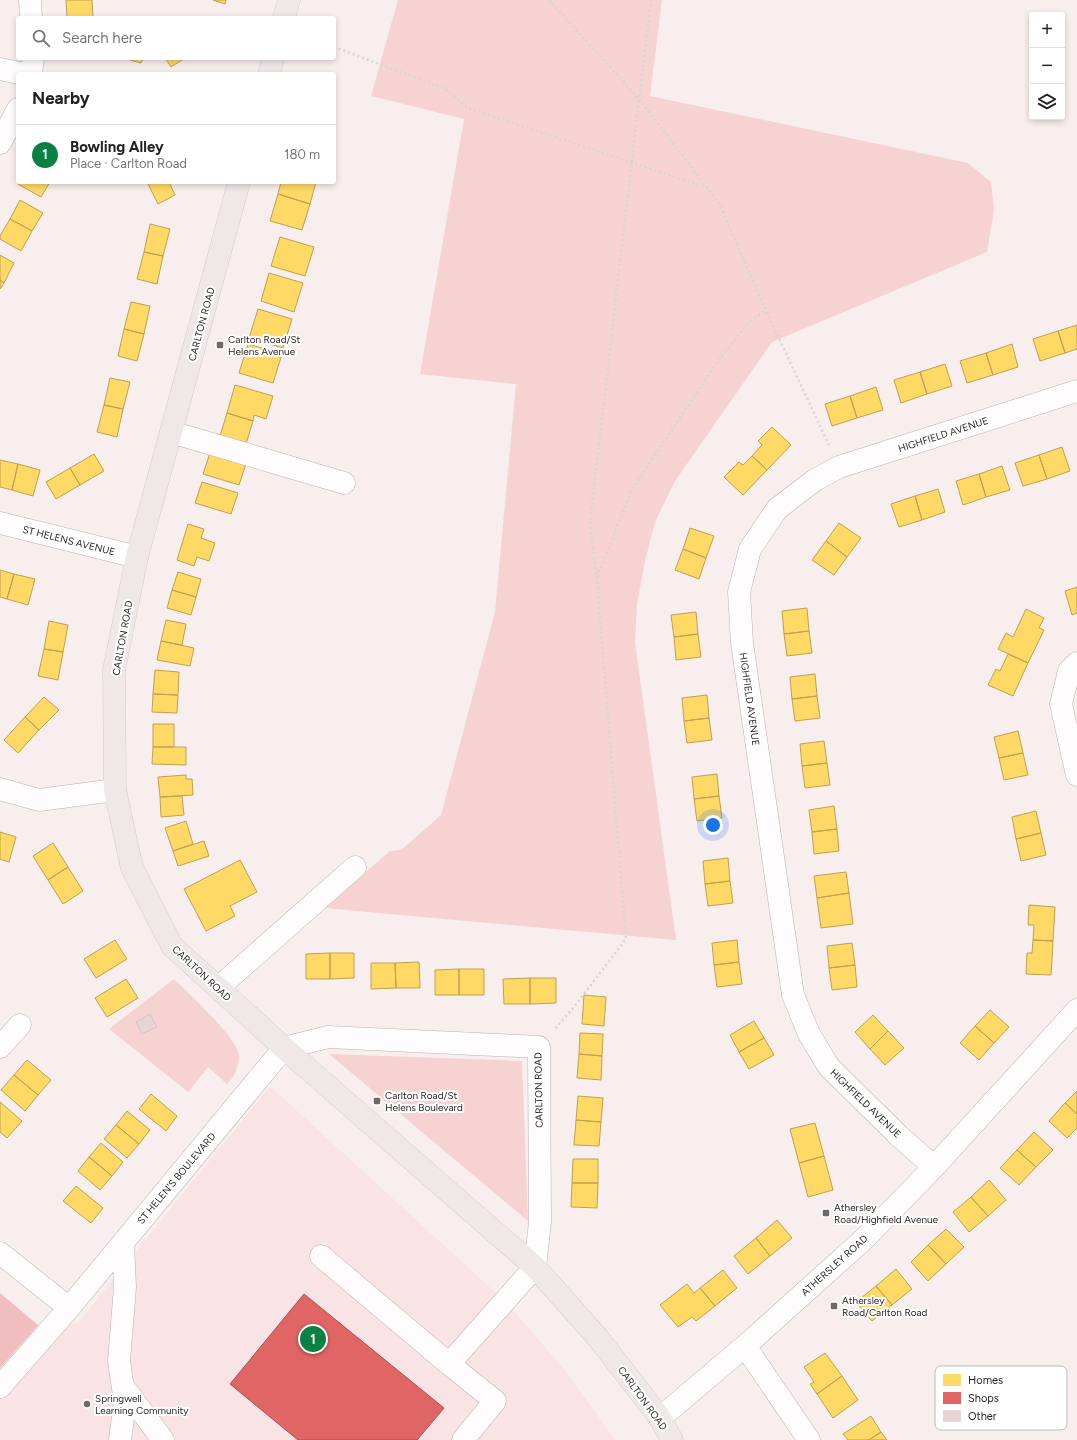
<!DOCTYPE html>
<meta charset="utf-8">
<style>
:root{--surface:#fff;--page:#f6f6f6;--text:#222;--muted:#767676;--line:#e0e0e0;--accent:#0b8043}
body{margin:0;font-family:Figtree,sans-serif;background:var(--page);color:var(--text)}
.controls{position:absolute;right:12px;top:12px;display:grid;overflow:hidden;border-radius:4px;box-shadow:0 2px 6px #0003}
.controls button{width:36px;height:36px;display:grid;place-items:center;padding:0;border:0;border-bottom:1px solid var(--line);background:var(--surface);color:var(--text);font:20px sans-serif}
.you{position:absolute;left:713px;top:825px;width:14px;height:14px;margin:-10px;border:3px solid #fff;border-radius:50%;background:#1a73e8;box-shadow:0 0 0 6px #1a73e833}
.badge{display:grid;place-items:center;width:26px;height:26px;border-radius:50%;background:var(--accent);color:#fff;font-size:13px;font-weight:700}
.pin{position:absolute;translate:-50% -50%;border:2px solid #fff;box-shadow:0 1px 4px #0006}
.list{margin:0;padding:0;list-style:none}
h2{display:flex;justify-content:space-between;align-items:center;height:52px;margin:0;padding:0 16px;font-size:17px}
h2 small{font-size:13px;font-weight:400;color:var(--muted)}
.list li{display:grid;grid-template-columns:26px 1fr auto;gap:12px;align-items:center;box-sizing:border-box;height:60px;padding:0 16px;border-top:1px solid var(--line)}
.list b{display:block;font-size:15px;white-space:nowrap}
.list p{margin:0;font-size:13px;white-space:nowrap;color:var(--muted)}
.list em{font-size:13px;font-style:normal;color:var(--muted)}
.icon{flex:none;width:22px;height:22px;fill:none;stroke:currentColor;stroke-width:2;stroke-linecap:round;stroke-linejoin:round}
.map{position:relative;flex:none;width:1077px;height:1440px;overflow:hidden}
.search{position:absolute;background:var(--surface);box-shadow:0 2px 6px #0003;left:16px;top:16px;width:320px;height:44px;display:flex;align-items:center;gap:10px;box-sizing:border-box;padding:0 14px;border-radius:4px;color:var(--muted);font-size:15px}
.panel{position:absolute;background:var(--surface);box-shadow:0 2px 6px #0003;left:16px;top:72px;width:320px;height:112px;border-radius:4px}
.map>svg:first-child{display:block}
.built{fill:#fae3e4}
.green{fill:#f6d2d3}
.forest{fill:#f0bebf}
.homes{fill:#ffd966;stroke:#bea150}
.shops{fill:#e06666;stroke:#a85050}
.building{fill:#e9d4d5;stroke:#cec4c4}
.lines{fill:none;stroke-linecap:round;stroke-linejoin:round}
.minor-casing{stroke:#bab2b2;stroke-width:23}
.major-casing{stroke:#d1cccc;stroke-width:23}
.path{stroke:#d8d5d5;stroke-width:2.5;stroke-dasharray:2 3;stroke-linecap:butt}
.minor{stroke:#fefcfc;stroke-width:22}
.major{stroke:#f0e8e8;stroke-width:22}
.poi-dot{fill:#706767;stroke:#fff;stroke-width:1.5}
.labels{text-anchor:middle;stroke-width:4;stroke-linejoin:round;paint-order:stroke}
.street-label{font-size:10px;fill:#261e1e;stroke:#fff}
.poi-label{font-size:10px;fill:#261e1e;stroke:#fff;text-anchor:start}
.key{fill:#fff;stroke:#bebcbc;stroke-width:1}
.key-label{font-size:11px;fill:#261e1e}
</style>
<div class="map">
<svg width="1077" height="1440" viewBox="0 0 1077 1440">
<rect width="100%" height="100%" fill="#f9eeee"/>
<!-- built -->
<path class="built" d="M270 1086 508 1304 568 1374 615 1440H0V1368L38 1325 78 1323Z"/>
<!-- green -->
<path class="green" d="M398 0H662L650 96 968 163 991 182 994 210 987 252 772 342 675 481 655 522 645 561 637 604 635 642 676 940 324 908 390 851 401 850 441 815 495 612 516 384 420 374 464 119 371 96Z
M174 979C189 994 238 1038 239 1056 239 1066 234 1078 227 1084L208 1067 188 1092 109 1029Z
M329 1054 522 1061 528 1221Z"/>
<!-- forest -->
<path class="forest" d="M0 1293 38 1325 0 1368Z"/>
<!-- homes -->
<path class="homes" d="M66 0H92L93 18H67Z
M213 0H226L225 4Z
M123 58H143L141 63Z
M165 58H185L171 67Z
M20 182H50L41 197 18 184Z
M147 182H169L175 195 158 204Z
M281 182H316L310 204 278 194Z
M278 194 310 204 302 230 270 221Z
M20 200 43 213 32 231 10 219Z
M10 219 32 231 21 251 0 239V236Z
M150 224 170 229 163 256 144 252Z
M280 237 314 247 305 276 271 266Z
M144 252 163 256 157 284 137 279Z
M0 255 14 263 4 283 0 280Z
M269 273 303 283 294 312 261 301Z
M0 280 4 283 0 289Z
M131 302 150 306 144 334 124 329Z
M258 309 292 319 283 348 249 338Z
M1077 325V349L1065 353 1058 331Z
M124 329 144 334 137 361 118 356Z
M1058 331 1065 353 1040 361 1033 339Z
M248 344 282 354 273 383 239 373Z
M1012 344 1018 367 993 375 986 353Z
M986 353 993 375 967 383 960 361Z
M945 364 952 386 927 394 920 372Z
M920 372 927 394 901 403 894 380Z
M110 378 130 382 123 409 104 405Z
M235 385 273 396 266 419 254 415 253 421 227 413Z
M876 387 883 410 857 418 850 396Z
M850 396 857 418 832 426 825 404Z
M104 405 123 409 117 437 97 432Z
M227 413 253 421 245 447 219 439Z
M772 427 791 445 767 470 752 456 762 445 758 441Z
M1062 447 1070 471 1047 479 1039 455Z
M210 453 246 464 239 485 203 474Z
M94 454 104 471 80 485 70 468Z
M1039 455 1047 479 1023 486 1015 463Z
M752 456 767 470 743 495 724 477 739 462 743 465Z
M0 460 18 464 12 490 0 487Z
M18 464 40 470 33 496 12 490Z
M1002 466 1010 490 986 497 979 474Z
M70 468 80 485 56 499 46 482Z
M979 474 986 497 963 505 956 481Z
M202 482 238 493 231 514 195 503Z
M938 489 945 512 922 520 915 496Z
M915 496 922 520 899 527 891 504Z
M839 523 861 538 847 557 826 541Z
M188 524 204 529 201 538 215 543 209 561 197 557 194 566 177 560Z
M690 528 714 536 706 558 683 549Z
M826 541 847 557 834 575 812 560Z
M683 549 706 558 699 579 675 570Z
M0 570 14 574 7 599 0 597Z
M178 572 201 579 196 597 172 590Z
M14 574 35 579 28 605 7 599Z
M1077 587V613L1072 615 1065 591Z
M172 590 196 597 191 615 167 608Z
M807 608 809 631 784 634 782 611Z
M1026 609 1044 618 1039 628 1044 630 1028 663 998 649 1006 633 1013 637Z
M696 612 698 634 674 637 671 615Z
M166 620 186 624 182 645 161 641Z
M49 621 68 625 63 652 44 649Z
M809 631 812 653 787 656 784 634Z
M698 634 701 657 676 660 674 637Z
M161 641 194 648 190 666 157 660Z
M44 649 63 652 58 680 38 676Z
M1008 654 1028 663 1013 696 988 685 996 669 1000 671Z
M155 670 179 672 178 695 153 694Z
M815 674 817 696 792 699 790 677Z
M153 694 178 695 177 713 152 712Z
M707 695 709 718 684 721 682 698Z
M817 696 820 718 795 721 792 699Z
M44 697 59 710 39 730 25 717Z
M25 717 39 730 18 753 4 740Z
M709 718 712 740 687 743 684 721Z
M153 724H174V747H153Z
M1018 731 1023 753 999 758 994 737Z
M824 741 827 763 802 766 800 744Z
M153 747H186V765L152 764Z
M1023 753 1028 775 1004 780 999 758Z
M827 763 830 785 805 788 802 766Z
M717 774 719 796 694 799 692 777Z
M186 775V779H192L193 795 160 797 158 777Z
M182 796 184 815 161 817 160 797Z
M719 796 722 818 697 821 694 799Z
M834 806 837 829 812 832 809 810Z
M1036 811 1041 833 1016 839 1012 817Z
M186 821 193 844 173 851 165 828Z
M837 829 839 851 814 854 812 832Z
M0 832 16 837 9 862 0 859Z
M1041 833 1046 855 1021 861 1016 839Z
M204 841 209 856 178 866 173 851Z
M53 843 68 867 48 880 33 856Z
M728 858 730 881 705 884 703 861Z
M240 860 257 892 230 906 235 916 206 931 184 889Z
M68 867 83 891 63 904 48 880Z
M846 872 849 893 817 898 814 876Z
M730 881 733 903 708 906 705 884Z
M849 893 853 924 821 928 817 898Z
M1029 905 1055 907 1053 941 1033 940 1034 925H1028Z
M115 940 127 959 96 978 84 959Z
M737 940 739 962 714 965 712 943Z
M1033 940 1053 941 1051 975 1026 974 1027 953H1032Z
M852 943 855 965 829 968 827 946Z
M330 953V979H306V954Z
M330 953H354V978L330 979Z
M419 962 420 988H396L395 963Z
M739 962 742 984 717 987 714 965Z
M371 963H395L396 988 371 989Z
M855 965 857 987 832 990 829 968Z
M459 969V995H435V970Z
M459 969H484V995H459Z
M530 978V1004H504L503 979Z
M530 978H556V1003L530 1004Z
M126 979 138 998 107 1017 95 998Z
M584 995 606 997 604 1026 582 1024Z
M990 1010 1009 1027 994 1043 975 1026Z
M873 1015 888 1031 870 1049 855 1032Z
M754 1021 764 1038 739 1052 730 1035Z
M975 1026 994 1043 979 1060 960 1043Z
M888 1031 904 1048 885 1065 870 1049Z
M580 1033 603 1034 602 1056 579 1054Z
M764 1038 774 1055 749 1069 739 1052Z
M579 1054 602 1056 601 1080 577 1078Z
M27 1060 51 1080 38 1095 14 1075Z
M14 1075 38 1095 25 1111 1 1090Z
M1077 1091V1114L1065 1103Z
M151 1094 177 1116 166 1131 139 1109Z
M578 1096 603 1098 601 1122 576 1120Z
M0 1102 22 1121 7 1138 0 1132Z
M1065 1103 1077 1114V1128L1067 1138 1049 1121Z
M127 1111 150 1130 139 1144 116 1125Z
M576 1120 601 1122 599 1146 574 1145Z
M815 1123 824 1156 799 1163 790 1129Z
M116 1125 139 1144 127 1158 104 1139Z
M1034 1132 1053 1150 1036 1167 1017 1150Z
M101 1143 123 1162 112 1176 89 1157Z
M1017 1150 1036 1167 1019 1185 1000 1168Z
M824 1156 833 1190 808 1197 799 1163Z
M89 1157 112 1176 100 1190 78 1171Z
M573 1159H598V1183H572Z
M989 1180 1006 1200 988 1216 971 1197Z
M572 1183H598L597 1208 571 1207Z
M76 1186 103 1208 91 1223 63 1201Z
M971 1197 988 1216 969 1232 953 1212Z
M777 1220 792 1238 770 1256 756 1238Z
M946 1229 964 1247 946 1264 928 1245Z
M756 1238 770 1256 748 1274 734 1256Z
M928 1245 946 1264 928 1281 911 1262Z
M896 1269 912 1289 892 1305 876 1286Z
M723 1270 737 1288 715 1306 700 1288Z
M687 1284 694 1293 700 1288 715 1306 696 1321 692 1317 678 1327 660 1305Z
M876 1286 892 1305 872 1321 856 1302Z
M825 1353 842 1376 817 1394 810 1384 814 1382 804 1367Z
M842 1376 858 1400 833 1418 817 1394Z
M871 1416 881 1432 869 1440H848L843 1434Z
M881 1432 887 1440H869Z"/>
<!-- shops -->
<path class="shops" d="M304 1294 444 1408 417 1440H298L230 1384Z"/>
<!-- building -->
<path class="building" d="M150 1014 157 1027 142 1034 136 1022Z"/>
<g class="lines">
<defs>
<path id="minor" d="M30 0 31 18
M0 69 23 74
M31 74 33 58
M0 143 18 109
M171 432 344 483
M0 523 137 557
M1077 663 1069 671 1061 704 1077 775
M0 789 39 800 115 790
M218 988 355 867
M0 1047 20 1025
M934 1167 898 1135 829 1067 809 1034 793 995 742 643 739 592 750 549 777 509 815 480 839 467 1077 391
M0 1253 69 1308
M745 1346 809 1440
M449 1364 495 1401 463 1440
M123 1386 163 1440
M0 1387 69 1308 284 1048 328 1037 539 1047 540 1222 535 1267 449 1364 321 1256
M660 1418 745 1346 863 1240 934 1167 1077 1010
M120 1440 125 1402 119 1361 125 1287 123 1243"/>
<path id="major" d="M284 18 289 0
M269 74 273 58
M239 182 137 557 114 670 115 790 132 868 172 946 284 1048 535 1267 598 1338 660 1418 672 1440"/>
</defs>
<!-- minor casing -->
<use href="#minor" class="minor-casing"/>
<!-- major casing -->
<use href="#major" class="major-casing"/>
<!-- path -->
<path class="path" d="M549 0 639 99 590 523 598 593 626 939 574 1007 555 1029
M651 0 639 99 719 203 766 311 829 445
M334 47 446 89 468 108 708 188
M597 577 632 489 716 364 749 322 766 311"/>
<!-- minor -->
<use href="#minor" class="minor"/>
<!-- major -->
<use href="#major" class="major"/>
</g>
<!-- markers -->
<g class="poi-dot">
<rect x="216" y="341" width="8" height="8" rx="2"/>
<rect x="373" y="1097" width="8" height="8" rx="2"/>
<rect x="822" y="1209" width="8" height="8" rx="2"/>
<rect x="830" y="1302" width="8" height="8" rx="2"/>
<circle cx="87" cy="1404" r="4"/>
</g>
<g class="labels">
<!-- street labels -->
<g class="street-label">
<text transform="translate(201 324) rotate(-75)" y="4">CARLTON ROAD</text>
<text transform="translate(943 434) rotate(-18)" y="4">HIGHFIELD AVENUE</text>
<text transform="translate(69 540) rotate(14)" y="4">ST HELENS AVENUE</text>
<text transform="translate(122 638) rotate(-80)" y="4">CARLTON ROAD</text>
<text transform="translate(750 699) rotate(82)" y="4">HIGHFIELD AVENUE</text>
<text transform="translate(202 973) rotate(43)" y="4">CARLTON ROAD</text>
<text transform="translate(538 1090) rotate(-91)" y="4">CARLTON ROAD</text>
<text transform="translate(866 1103) rotate(44)" y="4">HIGHFIELD AVENUE</text>
<text transform="translate(176 1178) rotate(-50)" y="4">ST HELEN'S BOULEVARD</text>
<text transform="translate(834 1265) rotate(-42)" y="4">ATHERSLEY ROAD</text>
<text transform="translate(643 1398) rotate(54)" y="4">CARLTON ROAD</text>
</g>
<!-- poi labels -->
<g class="poi-label">
<text x="228" y="343">Carlton Road/St<tspan x="228" dy="12">Helens Avenue</tspan></text>
<text x="385" y="1099">Carlton Road/St<tspan x="385" dy="12">Helens Boulevard</tspan></text>
<text x="834" y="1211">Athersley<tspan x="834" dy="12">Road/Highfield Avenue</tspan></text>
<text x="842" y="1304">Athersley<tspan x="842" dy="12">Road/Carlton Road</tspan></text>
<text x="95" y="1402">Springwell<tspan x="95" dy="12">Learning Community</tspan></text>
</g>
</g>
<!-- legend -->
<rect x="935" y="1366" width="132" height="64" rx="6" class="key"/>
<rect x="943" y="1374" width="18" height="12" fill="#ffd966"/>
<rect x="943" y="1392" width="18" height="12" fill="#e06666"/>
<rect x="943" y="1410" width="18" height="12" fill="#e9d4d5"/>
<g class="key-label">
<text x="968" y="1384">Homes</text>
<text x="968" y="1402">Shops</text>
<text x="968" y="1420">Other</text>
</g>
</svg>
<div class="controls">
<button>+</button>
<button>−</button>
<button><svg class="icon" aria-label="layers" viewBox="0 0 24 24"><path d="M12 4l9 5-9 5-9-5zM3 14l9 5 9-5"/></svg></button>
</div>
<div class="you"></div>
<div class="pin badge" style="left:313px;top:1339px">1</div>
<div class="search"><svg class="icon" aria-label="search" viewBox="0 0 24 24"><circle cx="10" cy="10" r="6"/><path d="M15 15l6 6"/></svg>Search here</div>
<section class="panel">
<h2>Nearby<small></small></h2>
<ul class="list">
<li><span class="badge">1</span><div><b>Bowling Alley</b><p>Place · Carlton Road</p></div><em>180 m</em></li>
</ul>
</section>
</div>
